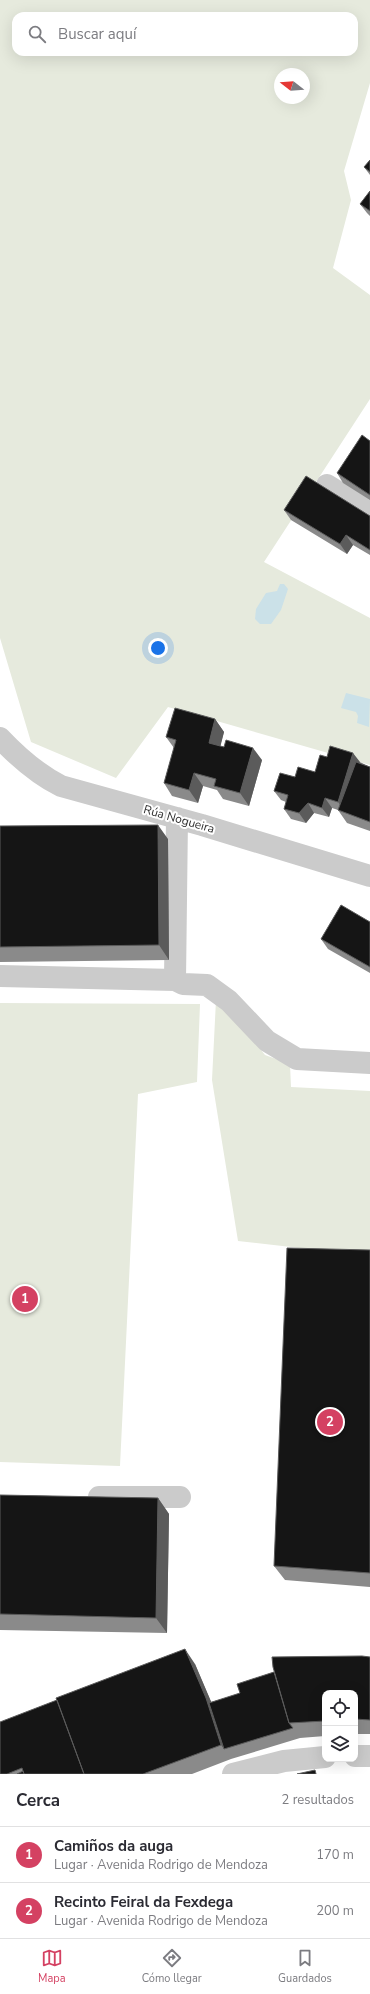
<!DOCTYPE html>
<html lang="es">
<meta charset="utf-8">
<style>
:root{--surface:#fff;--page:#f7f7f7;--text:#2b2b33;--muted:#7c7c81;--line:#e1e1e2;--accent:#d44162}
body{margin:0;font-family:"Nunito Sans",sans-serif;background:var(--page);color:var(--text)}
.controls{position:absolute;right:12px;bottom:12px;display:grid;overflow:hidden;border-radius:8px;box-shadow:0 4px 16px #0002}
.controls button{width:36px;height:36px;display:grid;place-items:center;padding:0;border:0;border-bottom:1px solid var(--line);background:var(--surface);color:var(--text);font:20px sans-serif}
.compass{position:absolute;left:274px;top:68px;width:36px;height:36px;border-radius:50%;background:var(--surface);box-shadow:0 4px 16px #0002;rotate:287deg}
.you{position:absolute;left:158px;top:648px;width:14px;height:14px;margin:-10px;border:3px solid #fff;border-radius:50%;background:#1a73e8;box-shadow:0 0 0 6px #1a73e833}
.badge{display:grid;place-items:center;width:26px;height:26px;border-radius:50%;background:var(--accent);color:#fff;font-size:13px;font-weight:700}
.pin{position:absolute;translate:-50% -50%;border:2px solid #fff;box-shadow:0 1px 4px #0006}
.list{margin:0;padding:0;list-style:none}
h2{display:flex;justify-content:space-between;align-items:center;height:52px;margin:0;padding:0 16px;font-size:17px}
h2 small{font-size:13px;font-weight:400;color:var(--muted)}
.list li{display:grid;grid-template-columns:26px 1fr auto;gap:12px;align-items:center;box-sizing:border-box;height:56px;padding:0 16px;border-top:1px solid var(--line)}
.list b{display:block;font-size:15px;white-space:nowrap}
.list p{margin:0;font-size:13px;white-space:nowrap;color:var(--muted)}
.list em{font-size:13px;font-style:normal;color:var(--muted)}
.icon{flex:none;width:22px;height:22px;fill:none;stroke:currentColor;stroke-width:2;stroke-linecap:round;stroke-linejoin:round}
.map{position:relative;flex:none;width:370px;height:1774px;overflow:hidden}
.search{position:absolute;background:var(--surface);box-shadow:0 4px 16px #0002;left:12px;right:12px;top:12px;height:44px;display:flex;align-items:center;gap:10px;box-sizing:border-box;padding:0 14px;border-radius:12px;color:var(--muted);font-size:15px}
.sheet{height:164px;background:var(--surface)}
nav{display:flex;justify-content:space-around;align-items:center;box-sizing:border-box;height:56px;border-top:1px solid var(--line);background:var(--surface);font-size:11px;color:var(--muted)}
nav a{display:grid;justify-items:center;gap:2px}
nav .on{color:var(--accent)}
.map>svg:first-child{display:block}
.green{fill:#e6eadd;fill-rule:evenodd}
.water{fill:#cbe1e8}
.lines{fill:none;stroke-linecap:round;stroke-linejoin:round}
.minor{stroke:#cbcbcb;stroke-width:22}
.wall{fill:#8a8a8a}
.shaded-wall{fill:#5b5b5b}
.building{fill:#151515;stroke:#5b5b5b}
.labels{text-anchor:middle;stroke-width:4;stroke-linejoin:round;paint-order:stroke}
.street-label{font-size:12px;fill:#2e2e2e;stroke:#fff}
</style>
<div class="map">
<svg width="370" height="1774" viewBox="0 0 370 1774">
<rect width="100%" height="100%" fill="#fff"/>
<!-- green -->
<path class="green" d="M0 0H370V83L344 171 351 200 333 268 370 295V399L264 562 370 618V765L168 707 116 778 31 742 0 638ZM16 16H354V52H16ZM280 74H304V98H280Z
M216 1000 250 1036 265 1055 290 1064 291 1087 370 1091V1256L238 1241 212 1080Z
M0 1003 200 1004 197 1082 138 1094 120 1466 0 1462Z"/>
<!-- water -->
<path class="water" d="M280 584H284L288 589 281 610 271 624H260L255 619 256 609 266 593 277 591Z
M346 693 370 699 369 727 357 723 358 716 356 712 341 708Z"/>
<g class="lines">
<!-- minor -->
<path class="minor" d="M327 485 370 512
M0 738C18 757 37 774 61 786L202 825 370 876
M177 818 175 980 183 984 207 985 229 1001 267 1041 297 1059 370 1063
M0 976 175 980
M99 1497H180
M355 1756H370
M233 1774 284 1761 325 1757"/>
</g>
<!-- wall -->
<path class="wall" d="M370 160V175L364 167Z
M370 191V216L367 213 360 204Z
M370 441V500L343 483 337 473Z
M284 510 370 516V555L353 545 347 554 291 520Z
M215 719 224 732 220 746 262 760 249 806 223 799 217 790 203 786 198 803 172 796 164 783 174 748 166 737Z
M327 757 360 762 370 767V831L347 823 338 810 332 808 329 817 314 813 306 823 291 819 284 809 286 802 281 800 274 791 295 777 315 772Z
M0 826 168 839 169 960 0 962Z
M370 922V973L328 949 321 939Z
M370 1250V1587L285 1580 274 1566Z
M0 1495 158 1498 169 1514 167 1633 0 1630Z
M370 1657V1734H355V1693H325V1736L300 1738 231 1759 192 1774H0L57 1700 195 1664 211 1702Z"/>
<!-- shaded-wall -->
<path class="shaded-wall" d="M346 535 353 545 347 554 340 544Z
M215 719 224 732 218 756 209 743Z
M253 748 262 760 249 806 240 793Z
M353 753 360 762 345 812 338 802Z
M194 773 203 786 198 803 189 790Z
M325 798 332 808 329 817 322 808Z
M308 803 314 813 306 823 299 813Z
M158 825 168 839 169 960 159 945Z
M158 1498 169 1514 167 1633 156 1618Z
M185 1649 195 1664 216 1713 224 1749 221 1745Z"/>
<!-- building -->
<path class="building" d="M370 160V172L364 167Z
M370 191V211L360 204Z
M362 435 370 441V495L337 473Z
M306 476 370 516V550L346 535 340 544 284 510Z
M175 708 215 719 209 743 224 747 226 740 253 748 240 793 214 786 216 779 194 773 189 790 164 783 176 740 166 737Z
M330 746 353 753 338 802 325 798 322 808 308 803 299 813 284 809 288 795 274 791 280 773 295 777 298 767 315 772 320 755 327 757Z
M356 762 370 767V822L338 810Z
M158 825 159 945 0 947V826Z
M341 905 370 922V967L321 939Z
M287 1248 370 1250V1573L274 1566Z
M0 1495 158 1498 156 1618 0 1614Z
M185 1649 206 1698 221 1745 143 1774H84L56 1698Z
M362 1656 370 1657V1720L355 1719V1693H325V1721L289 1723 273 1667 272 1657Z
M274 1672 289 1723 293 1728 224 1749 209 1703 240 1693 237 1684Z
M57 1700 84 1774H24L22 1768 7 1774H0V1722Z
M315 1770 316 1774H297Z
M23 1771 24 1774H17Z"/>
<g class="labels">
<!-- street labels -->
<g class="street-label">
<text transform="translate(179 819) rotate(16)" y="4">Rúa Nogueira</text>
</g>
</g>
</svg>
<div class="controls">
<button><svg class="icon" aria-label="locate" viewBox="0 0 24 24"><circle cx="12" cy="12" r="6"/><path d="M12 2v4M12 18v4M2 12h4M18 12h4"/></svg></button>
<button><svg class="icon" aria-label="layers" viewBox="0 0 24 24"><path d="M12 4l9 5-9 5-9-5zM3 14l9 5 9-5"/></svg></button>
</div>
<svg class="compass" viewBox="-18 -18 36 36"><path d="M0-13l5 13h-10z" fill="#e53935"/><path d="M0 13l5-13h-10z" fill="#7c7c81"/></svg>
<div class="you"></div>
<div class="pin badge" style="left:25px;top:1299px">1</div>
<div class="pin badge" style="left:330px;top:1422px">2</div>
<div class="search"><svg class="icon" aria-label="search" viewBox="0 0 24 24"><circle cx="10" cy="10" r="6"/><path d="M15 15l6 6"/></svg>Buscar aquí</div>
</div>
<section class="sheet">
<h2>Cerca<small>2 resultados</small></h2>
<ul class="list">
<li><span class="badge">1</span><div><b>Camiños da auga</b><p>Lugar · Avenida Rodrigo de Mendoza</p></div><em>170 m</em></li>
<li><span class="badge">2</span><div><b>Recinto Feiral da Fexdega</b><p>Lugar · Avenida Rodrigo de Mendoza</p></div><em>200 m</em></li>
</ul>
</section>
<nav>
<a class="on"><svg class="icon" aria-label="map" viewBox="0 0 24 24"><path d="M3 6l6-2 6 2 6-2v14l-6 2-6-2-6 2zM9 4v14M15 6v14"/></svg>Mapa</a>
<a><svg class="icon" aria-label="directions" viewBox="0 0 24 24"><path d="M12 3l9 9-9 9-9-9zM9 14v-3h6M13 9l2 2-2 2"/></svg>Cómo llegar</a>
<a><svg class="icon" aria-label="saved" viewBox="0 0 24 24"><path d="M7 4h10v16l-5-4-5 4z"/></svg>Guardados</a>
</nav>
